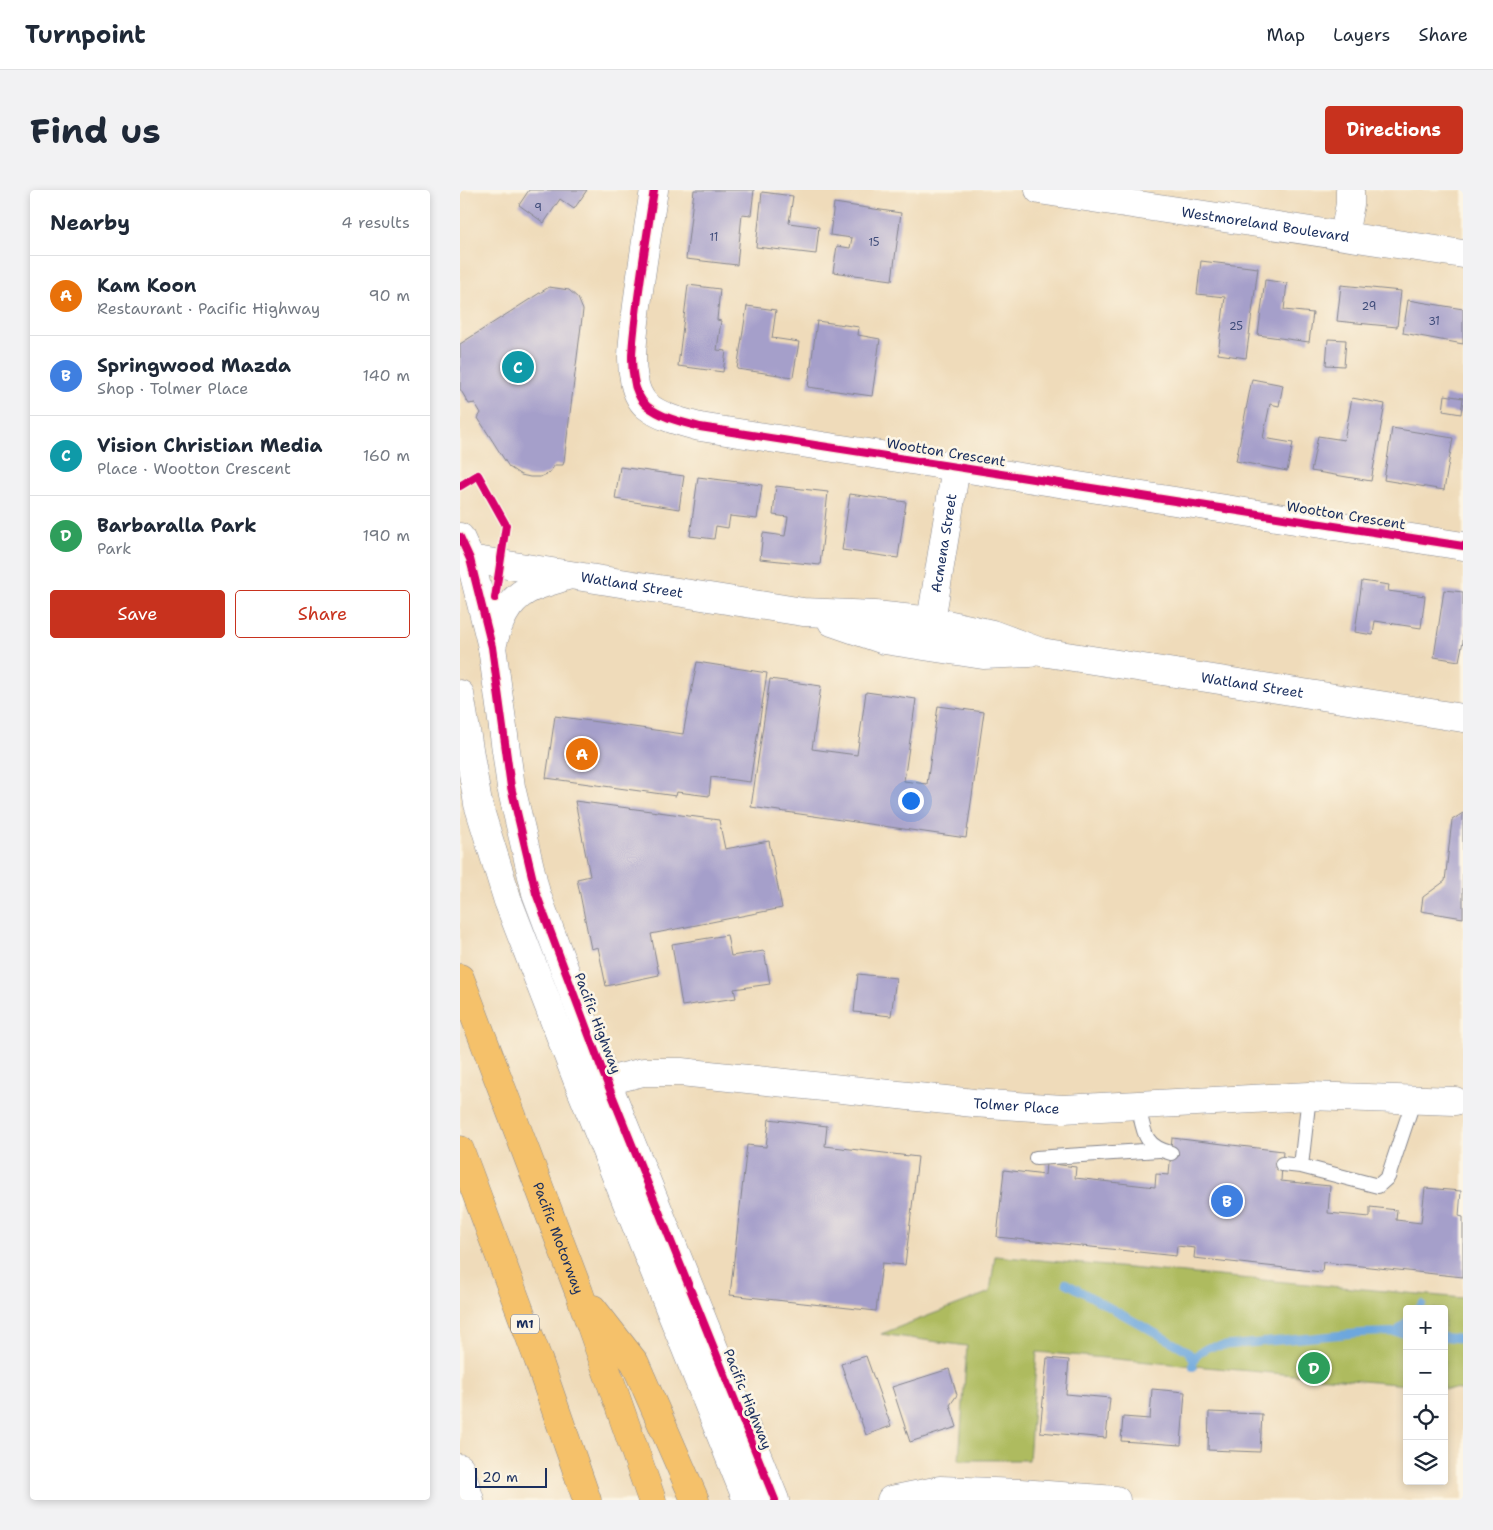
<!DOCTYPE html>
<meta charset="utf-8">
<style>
:root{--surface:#fff;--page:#f2f2f3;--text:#1f2937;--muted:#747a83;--line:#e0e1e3;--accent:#c8321e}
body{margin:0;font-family:"Shantell Sans",sans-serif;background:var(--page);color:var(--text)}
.controls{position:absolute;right:15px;bottom:15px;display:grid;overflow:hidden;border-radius:5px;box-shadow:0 2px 8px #0003}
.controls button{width:45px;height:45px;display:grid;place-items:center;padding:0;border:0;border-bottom:1px solid var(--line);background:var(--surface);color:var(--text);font:25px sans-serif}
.scale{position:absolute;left:15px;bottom:12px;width:72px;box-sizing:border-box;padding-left:5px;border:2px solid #1b2f5e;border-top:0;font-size:14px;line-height:18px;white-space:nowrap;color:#1b2f5e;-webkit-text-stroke:4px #fcf5e5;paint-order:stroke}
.you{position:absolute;left:450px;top:610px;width:18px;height:18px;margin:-12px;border:4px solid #fff;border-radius:50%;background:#1a73e8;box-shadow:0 0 0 8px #1a73e833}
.badge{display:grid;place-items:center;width:32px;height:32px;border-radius:50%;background:var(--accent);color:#fff;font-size:16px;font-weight:700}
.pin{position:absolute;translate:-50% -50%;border:2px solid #fff;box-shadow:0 1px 5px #0006}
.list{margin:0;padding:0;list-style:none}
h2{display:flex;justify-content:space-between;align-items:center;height:65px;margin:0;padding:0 20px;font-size:21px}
h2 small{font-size:16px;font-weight:400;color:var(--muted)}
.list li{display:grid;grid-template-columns:32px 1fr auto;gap:15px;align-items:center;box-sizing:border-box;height:80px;padding:0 20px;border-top:1px solid var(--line)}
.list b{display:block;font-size:19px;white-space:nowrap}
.list p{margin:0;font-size:16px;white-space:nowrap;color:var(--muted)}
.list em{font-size:16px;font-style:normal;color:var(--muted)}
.actions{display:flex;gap:10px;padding:15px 20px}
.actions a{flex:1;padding:11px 0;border:1px solid var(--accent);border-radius:5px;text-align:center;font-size:18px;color:var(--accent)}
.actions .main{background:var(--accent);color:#fff}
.icon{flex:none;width:28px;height:28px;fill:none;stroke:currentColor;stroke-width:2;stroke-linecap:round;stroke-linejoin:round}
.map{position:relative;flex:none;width:1003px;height:1310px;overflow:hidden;border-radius:5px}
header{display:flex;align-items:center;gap:30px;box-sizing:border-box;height:70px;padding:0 25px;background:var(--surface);border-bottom:1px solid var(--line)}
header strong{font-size:24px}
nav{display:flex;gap:28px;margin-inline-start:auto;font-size:18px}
.intro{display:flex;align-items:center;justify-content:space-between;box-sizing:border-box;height:120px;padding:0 30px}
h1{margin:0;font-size:35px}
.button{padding:12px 22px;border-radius:5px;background:var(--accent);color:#fff;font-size:18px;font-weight:700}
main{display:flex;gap:30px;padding:0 30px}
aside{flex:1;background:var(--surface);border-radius:5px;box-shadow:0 2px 8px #0003}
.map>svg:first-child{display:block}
.green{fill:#aebb5e;stroke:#64755e}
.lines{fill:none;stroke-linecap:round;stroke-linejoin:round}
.stream{stroke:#6da7dd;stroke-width:8}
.building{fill:#a59fca}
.service-casing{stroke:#85858c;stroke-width:16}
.minor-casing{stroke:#85858c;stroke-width:29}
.tertiary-casing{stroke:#85858c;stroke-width:29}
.motorway-casing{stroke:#85858c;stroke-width:29}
.service{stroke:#fff;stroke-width:14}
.minor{stroke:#fff;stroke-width:28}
.tertiary{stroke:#fff;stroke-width:28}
.motorway{stroke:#f5c16b;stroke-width:28}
.cycleway-casing{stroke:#fcf5e5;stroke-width:11}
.cycleway{stroke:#d6006c;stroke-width:8}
.labels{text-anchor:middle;stroke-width:5;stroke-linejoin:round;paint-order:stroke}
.number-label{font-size:11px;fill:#3e4b79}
.shield{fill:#fcf5e5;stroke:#5e6a86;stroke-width:1}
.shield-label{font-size:12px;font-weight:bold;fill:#1b2f5e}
.street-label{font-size:14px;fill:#1b2f5e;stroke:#fcf5e5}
</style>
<header>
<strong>Turnpoint</strong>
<nav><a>Map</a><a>Layers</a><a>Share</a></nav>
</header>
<div class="intro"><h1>Find us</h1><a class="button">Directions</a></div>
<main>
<aside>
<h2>Nearby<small>4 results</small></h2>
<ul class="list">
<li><span class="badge" style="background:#e8710a">A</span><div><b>Kam Koon</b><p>Restaurant · Pacific Highway</p></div><em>90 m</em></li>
<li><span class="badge" style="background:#3f7fe0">B</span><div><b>Springwood Mazda</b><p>Shop · Tolmer Place</p></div><em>140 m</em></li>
<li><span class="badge" style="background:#0f9aa8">C</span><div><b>Vision Christian Media</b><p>Place · Wootton Crescent</p></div><em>160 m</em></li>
<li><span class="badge" style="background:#2e9e5b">D</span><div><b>Barbaralla Park</b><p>Park</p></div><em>190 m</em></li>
</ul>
<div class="actions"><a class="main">Save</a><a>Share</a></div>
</aside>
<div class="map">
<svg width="1003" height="1310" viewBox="0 0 1003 1310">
<rect width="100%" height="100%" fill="#fcf5e5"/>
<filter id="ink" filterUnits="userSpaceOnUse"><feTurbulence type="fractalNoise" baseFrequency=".02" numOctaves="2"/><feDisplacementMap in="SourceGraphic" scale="10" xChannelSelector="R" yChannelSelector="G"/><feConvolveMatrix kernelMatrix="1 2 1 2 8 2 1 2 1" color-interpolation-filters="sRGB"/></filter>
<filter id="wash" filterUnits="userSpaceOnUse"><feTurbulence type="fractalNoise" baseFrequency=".0096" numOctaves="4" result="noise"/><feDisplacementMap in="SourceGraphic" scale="20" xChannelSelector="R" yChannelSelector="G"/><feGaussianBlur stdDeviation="1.12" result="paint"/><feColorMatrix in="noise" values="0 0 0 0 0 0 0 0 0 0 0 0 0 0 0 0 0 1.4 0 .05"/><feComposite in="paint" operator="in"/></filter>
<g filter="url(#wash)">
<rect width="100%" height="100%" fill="#efdbba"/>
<!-- green -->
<path class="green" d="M535 1066 1003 1108V1200L984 1199V1119H947V1195L577 1162 569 1270H499L507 1156 421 1144 530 1102Z"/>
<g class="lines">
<!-- stream -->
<path class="stream" d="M606 1093 726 1160 731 1165 733 1170
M958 1119 962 1114
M936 1142 947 1131
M984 1147 1003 1149
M733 1177C733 1165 739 1162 749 1157L901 1143 934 1142 947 1143"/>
</g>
<g id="blocks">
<!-- building -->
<path class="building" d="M69 0H127L114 19 100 9 84 33 59 15Z
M234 0H294L291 25 282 24 277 75 226 69Z
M302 2 333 6 329 33 359 37 356 64 296 57Z
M374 13 441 23 432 90 373 82 377 56 390 58 392 48 370 45Z
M741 71 798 78 786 168 758 164 765 107 737 104Z
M805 90 827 93 824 120 853 123 849 152 798 145Z
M228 95 260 99 257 130 261 131 257 160 266 161 263 182 218 176Z
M881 95 941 101 937 137 877 131Z
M89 97 109 100 118 108 123 120 104 271 103 275H95L89 283 80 287H70L61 285 49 277 18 228 21 223 15 213 9 214 0 199V154Z
M948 110 1003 119V154L943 143Z
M287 116 316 120 312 148 339 152 333 187 277 179Z
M357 131 399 137 398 145 420 149 412 206 348 197Z
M868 149 886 150 884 176 866 175Z
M792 189 823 195 819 216 810 214 803 248 833 253 827 281 776 271Z
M985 205 1003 208 1001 224 983 221Z
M892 208 925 214 911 291 851 281 858 246 884 250Z
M932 238 993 248 984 300 924 290Z
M160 277 224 286 219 319 155 309Z
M238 287 302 295 297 329 270 326 268 338 256 336 254 349 230 346Z
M316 296 368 302 360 375 300 369 303 343 325 346 328 327 313 325Z
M390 304 446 312 438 368 382 360Z
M902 391 929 395 928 401 965 406 961 438 915 431 913 445 895 442Z
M984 400 1003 402V451L999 471 974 467Z
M237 472 307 483 290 592 251 587 249 606 217 602 216 606 86 588 95 526 223 544Z
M310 489 361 496 352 559 397 565 406 502 456 509 444 591 467 594 478 516 524 522 506 648 291 617Z
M115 611 259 630 265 659 309 651 322 718 191 744 199 785 146 796 138 757 131 759 117 689 130 686Z
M1003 623V728L961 721 963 707 985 691 992 630Z
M267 745 271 766 304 761 310 794 274 799 276 808 222 816 212 754Z
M398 784 436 788 431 826 394 822Z
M309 929 367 936 365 956 458 967 445 1075 422 1073 416 1121 270 1105 287 955 306 957Z
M712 948 823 961 821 991 870 996 868 1023 910 1027V1017L937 1020 936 1030 961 1033 965 998 1001 1001 999 1026 1003 1027V1087L863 1072 862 1082 734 1068 735 1058 717 1056 716 1066 537 1047 544 980 585 985 586 973 616 977 615 988 695 997 696 984 709 985Z
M406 1166 431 1236 406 1245 381 1174Z
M587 1168 609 1170 606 1204 650 1208 646 1248 580 1242Z
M489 1179 497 1205 490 1215 497 1237 450 1252 432 1197Z
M692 1199 725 1202 721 1255 661 1251 663 1227 690 1229Z
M749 1222 802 1224 800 1262 748 1260Z"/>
</g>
</g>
<g filter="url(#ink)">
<use href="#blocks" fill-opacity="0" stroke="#85858c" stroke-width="1"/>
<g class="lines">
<defs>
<path id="service" d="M678 914C684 940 682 956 711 963
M576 968 699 960
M822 974 841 976 918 996 928 987 954 909
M841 976 849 906"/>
<g id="minor">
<path d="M194 0C187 44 180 88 175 132 173 151 170 171 174 189 175 199 180 210 187 216 202 228 222 232 240 237L1003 356"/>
<path id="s1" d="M579 0 1003 64"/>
<path d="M884 45 890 14V0"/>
<path id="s2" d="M471 431 496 277"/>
<path id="s3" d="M124 897 183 882H221L514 913 603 919 849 906 995 911"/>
<path d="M431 1310 480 1300 560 1303 656 1310"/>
</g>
<g id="tertiary">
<path d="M0 347 10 369 32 457 51 597 76 703 144 885 315 1310"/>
<path id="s4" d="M0 369 16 370 343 422 415 425 473 431 532 444 581 462 1003 528"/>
<path d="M372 432 424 450 523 465 570 463"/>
<path d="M32 457C37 436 46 412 66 401 77 394 94 391 107 386"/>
<path d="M0 504 18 614 48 711 120 897 287 1310"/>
<path d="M0 1278 10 1310"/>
</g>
<g id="motorway">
<path id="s5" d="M0 788 119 1102 192 1310"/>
<path d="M0 960 78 1169 127 1310"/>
<path d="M133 1119 175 1173 235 1310"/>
</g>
</defs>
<!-- service casing -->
<use href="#service" class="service-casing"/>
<!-- minor casing -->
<use href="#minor" class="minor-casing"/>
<!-- tertiary casing -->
<use href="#tertiary" class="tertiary-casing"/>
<!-- motorway casing -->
<use href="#motorway" class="motorway-casing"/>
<!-- service -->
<use href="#service" class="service"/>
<!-- minor -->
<use href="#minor" class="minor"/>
<!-- tertiary -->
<use href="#tertiary" class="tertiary"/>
<!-- motorway -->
<use href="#motorway" class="motorway"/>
<defs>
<path id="cycleway" d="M194 0C187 44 180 88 175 132 173 151 170 171 174 189 175 199 180 210 187 216 202 228 222 232 240 237L1003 356
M0 296 18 285 46 335 35 408
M0 347 10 369 32 457 51 597 76 703 144 885 315 1310"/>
</defs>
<!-- cycleway casing -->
<use href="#cycleway" class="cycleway-casing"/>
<!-- cycleway -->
<use href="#cycleway" class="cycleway"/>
</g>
</g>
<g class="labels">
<!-- number labels -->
<g class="number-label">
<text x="78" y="21">9</text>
<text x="254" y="51">11</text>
<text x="414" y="56">15</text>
<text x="909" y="120">29</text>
<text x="974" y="135">31</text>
<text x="776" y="140">25</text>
</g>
<!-- shield labels -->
<rect class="shield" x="51" y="1124.5" width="28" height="19" rx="4"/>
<g class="shield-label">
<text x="65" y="1138">M1</text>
</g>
<!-- street labels -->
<g class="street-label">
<text dy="5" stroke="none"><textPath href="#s1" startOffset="229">Westmoreland Boulevard</textPath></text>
<text transform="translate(486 262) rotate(9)" y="5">Wootton Crescent</text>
<text transform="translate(886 325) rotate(9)" y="5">Wootton Crescent</text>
<text dy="5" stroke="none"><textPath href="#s2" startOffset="79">Acmena Street</textPath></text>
<text dy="5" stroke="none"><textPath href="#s4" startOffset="174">Watland Street</textPath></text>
<text dy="5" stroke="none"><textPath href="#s4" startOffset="804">Watland Street</textPath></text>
<text transform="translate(138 833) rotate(69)" y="5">Pacific Highway</text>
<text dy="5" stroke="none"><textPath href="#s3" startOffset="436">Tolmer Place</textPath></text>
<text dy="5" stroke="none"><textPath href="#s5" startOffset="278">Pacific Motorway</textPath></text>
<text transform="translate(288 1209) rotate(68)" y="5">Pacific Highway</text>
</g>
</g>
</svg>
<div class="controls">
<button>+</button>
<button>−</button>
<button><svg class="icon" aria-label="locate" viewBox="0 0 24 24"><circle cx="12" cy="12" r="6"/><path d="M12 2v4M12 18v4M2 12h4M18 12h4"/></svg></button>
<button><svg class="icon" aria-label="layers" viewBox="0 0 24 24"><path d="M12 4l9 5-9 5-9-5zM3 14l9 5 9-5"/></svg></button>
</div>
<div class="scale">20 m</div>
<div class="you"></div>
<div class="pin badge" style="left:122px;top:564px;background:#e8710a">A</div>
<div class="pin badge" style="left:767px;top:1011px;background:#3f7fe0">B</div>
<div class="pin badge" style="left:58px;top:177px;background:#0f9aa8">C</div>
<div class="pin badge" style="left:854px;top:1178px;background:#2e9e5b">D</div>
</div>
</main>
